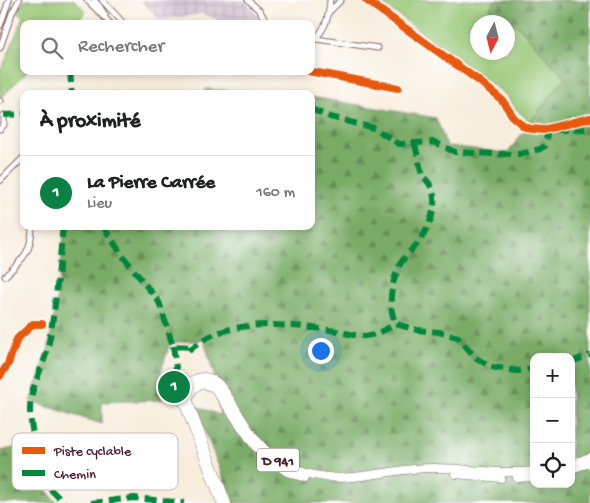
<!DOCTYPE html>
<html lang="fr">
<meta charset="utf-8">
<style>
:root{--surface:#fff;--page:#f2f2f2;--text:#202124;--muted:#757577;--line:#e0e0e0;--accent:#0b8043}
body{margin:0;font-family:"Gochi Hand",sans-serif;background:var(--page);color:var(--text)}
.controls{position:absolute;right:15px;bottom:15px;display:grid;overflow:hidden;border-radius:10px;box-shadow:0 2px 8px #0003}
.controls button{width:45px;height:45px;display:grid;place-items:center;padding:0;border:0;border-bottom:1px solid var(--line);background:var(--surface);color:var(--text);font:25px sans-serif}
.compass{position:absolute;left:470px;top:15px;width:45px;height:45px;border-radius:50%;background:var(--surface);box-shadow:0 2px 8px #0003;rotate:187deg}
.you{position:absolute;left:320px;top:350px;width:18px;height:18px;margin:-12px;border:4px solid #fff;border-radius:50%;background:#1a73e8;box-shadow:0 0 0 8px #1a73e833}
.badge{display:grid;place-items:center;width:32px;height:32px;border-radius:50%;background:var(--accent);color:#fff;font-size:16px;font-weight:700}
.pin{position:absolute;translate:-50% -50%;border:2px solid #fff;box-shadow:0 1px 5px #0006}
.list{margin:0;padding:0;list-style:none}
h2{display:flex;justify-content:space-between;align-items:center;height:65px;margin:0;padding:0 20px;font-size:21px}
h2 small{font-size:16px;font-weight:400;color:var(--muted)}
.list li{display:grid;grid-template-columns:32px 1fr auto;gap:15px;align-items:center;box-sizing:border-box;height:75px;padding:0 20px;border-top:1px solid var(--line)}
.list b{display:block;font-size:19px;white-space:nowrap}
.list p{margin:0;font-size:16px;white-space:nowrap;color:var(--muted)}
.list em{font-size:16px;font-style:normal;color:var(--muted)}
.icon{flex:none;width:28px;height:28px;fill:none;stroke:currentColor;stroke-width:2;stroke-linecap:round;stroke-linejoin:round}
.map{position:relative;flex:none;width:590px;height:503px;overflow:hidden}
.search{position:absolute;background:var(--surface);box-shadow:0 2px 8px #0003;left:20px;top:20px;width:295px;height:55px;display:flex;align-items:center;gap:12px;box-sizing:border-box;padding:0 18px;border-radius:10px;color:var(--muted);font-size:19px}
.panel{position:absolute;background:var(--surface);box-shadow:0 2px 8px #0003;left:20px;top:90px;width:295px;height:140px;border-radius:10px}
.map>svg:first-child{display:block}
.industrial{fill:url(#industrial-grid)}
.green{fill:#97c675;stroke:#707250;fill-rule:evenodd}
.forest{fill:url(#forest-firs);stroke:#626548;fill-rule:evenodd}
.lines{fill:none;stroke-linecap:round;stroke-linejoin:round}
.minor-casing{stroke:#876769;stroke-width:7}
.primary-casing{stroke:#876769;stroke-width:9}
.minor{stroke:#fff;stroke-width:5}
.primary{stroke:#fff;stroke-width:8}
.quiet{stroke:#00873e;stroke-width:6;stroke-dasharray:12 6;stroke-linecap:butt}
.cycleway-casing{stroke:#fff;stroke-width:11}
.cycleway{stroke:#e8590c;stroke-width:8}
.labels{text-anchor:middle;stroke-width:5;stroke-linejoin:round;paint-order:stroke}
.shield{fill:#fff;stroke:#80626b;stroke-width:1}
.shield-label{font-size:14px;font-weight:bold;fill:#4a1f2b}
.key{fill:#fff;stroke:#c9bcbf;stroke-width:1}
.key-label{font-size:14px;fill:#4a1f2b}
</style>
<div class="map">
<svg width="590" height="503" viewBox="0 0 590 503">
<defs>
<pattern id="industrial-grid" width="8" height="8" patternUnits="userSpaceOnUse" patternTransform="scale(1.25)"><rect width="8" height="8" fill="#d0bdcd"/><path d="M0 4h8M4 0v8" fill="none" stroke="#b4a2b0"/></pattern>
<pattern id="forest-firs" width="22" height="20" patternUnits="userSpaceOnUse" patternTransform="scale(1.25)"><rect width="22" height="20" fill="#79ab66"/><path d="M5 1l3.5 6h-7zM16 11l3.5 6h-7z" fill="#658b54"/></pattern>
</defs>
<rect width="100%" height="100%" fill="#fff"/>
<filter id="ink" filterUnits="userSpaceOnUse"><feTurbulence type="fractalNoise" baseFrequency=".02" numOctaves="2"/><feDisplacementMap in="SourceGraphic" scale="10" xChannelSelector="R" yChannelSelector="G"/><feConvolveMatrix kernelMatrix="1 2 1 2 8 2 1 2 1" color-interpolation-filters="sRGB"/></filter>
<filter id="wash" filterUnits="userSpaceOnUse"><feTurbulence type="fractalNoise" baseFrequency=".0096" numOctaves="4" result="noise"/><feDisplacementMap in="SourceGraphic" scale="20" xChannelSelector="R" yChannelSelector="G"/><feGaussianBlur stdDeviation="1.12" result="paint"/><feColorMatrix in="noise" values="0 0 0 0 0 0 0 0 0 0 0 0 0 0 0 0 0 1.4 0 .05"/><feComposite in="paint" operator="in"/></filter>
<g filter="url(#wash)">
<rect width="100%" height="100%" fill="#f7eddc"/>
<!-- industrial -->
<path class="industrial" d="M140 0H243L252 8 262 24H220L216 19 202 14 160 20Z"/>
<!-- green -->
<path class="green" d="M25 0H75L86 12 77 21 80 24H24V71H27L2 97H0V70L7 58 23 16 16 12Z
M378 0H495L490 9 519 27 565 78 530 122 518 111 505 94ZM478 22H508V52H478Z"/>
<!-- forest -->
<path class="forest" d="M495 0H590V503H233L195 406 220 415 214 374 204 340 170 343 158 381 162 400 102 402V424L30 401 48 351 58 292 65 226H311V97L436 118 447 146 508 153 530 122 565 78 519 27 490 9ZM534 357H571V484H534Z
M206 89 291 94H204Z
M32 444 44 487 57 503H0V451Z"/>
</g>
<g filter="url(#ink)">
<g class="lines">
<defs>
<path id="minor" d="M87 0 111 24
M94 0 100 7 105 15
M102 0 124 24
M248 0 260 11 267 24
M366 0 479 81 502 100 514 118 525 127 532 129 543 130 590 118
M330 11 341 0
M0 26 9 0
M316 39 378 48
M311 43C325 31 329 18 330 0
M0 48 12 13 19 0
M308 71 398 88
M0 101H1
M0 129 4 125V115
M0 181 24 157
M5 276C23 259 32 252 32 226
M0 376 8 364 17 339 33 324H42"/>
<path id="primary" d="M265 456 287 472 305 478
M571 464 590 457
M571 469 590 463
M455 474 501 478
M517 478 534 477
M221 503 183 402C180 383 201 369 217 382 225 389 229 398 235 407 249 431 264 455 290 467 342 491 383 467 435 468 469 468 500 475 534 471
M227 503 190 406 189 397 194 388 203 384 214 388 256 448"/>
</defs>
<!-- minor casing -->
<use href="#minor" class="minor-casing"/>
<!-- primary casing -->
<use href="#primary" class="primary-casing"/>
<!-- minor -->
<use href="#minor" class="minor"/>
<!-- primary -->
<use href="#primary" class="primary"/>
<!-- quiet -->
<path class="quiet" d="M48 23 49 24
M70 71 72 94
M311 109 330 117 374 128 399 144 434 142 455 152 493 154H520L540 149 545 146 548 129 559 130 590 129
M4 115 24 114
M415 144 422 176C444 192 432 225 418 243 412 250 402 258 399 267 391 284 387 306 396 324L417 330 439 332 458 337 476 358 491 367 518 371 534 368
M63 226C59 267 56 307 48 347 43 369 30 387 30 409 30 431 40 462 47 483L51 490 64 503
M103 226 122 255 159 302 173 346 193 347
M173 346 177 375
M189 351C225 315 291 325 337 331 346 333 355 336 364 336 375 336 386 329 396 324
M571 362 590 355
M91 503 134 498 184 503"/>
<defs>
<path id="cycleway" d="M366 0 479 81 502 100 514 118 525 127 532 129 543 130 590 118
M308 71 398 88
M0 376 8 364 17 339 33 324H42"/>
</defs>
<!-- cycleway casing -->
<use href="#cycleway" class="cycleway-casing"/>
<!-- cycleway -->
<use href="#cycleway" class="cycleway"/>
</g>
</g>
<g class="labels">
<!-- shield labels -->
<rect class="shield" x="257" y="448.5" width="42" height="23" rx="4"/>
<g class="shield-label">
<text x="278" y="465">D 941</text>
</g>
</g>
<!-- legend -->
<rect x="12" y="433" width="166" height="57" rx="8" class="key"/>
<rect x="22" y="447" width="23" height="7" fill="#e8590c"/>
<rect x="22" y="470" width="23" height="6" fill="#00873e"/>
<g class="key-label">
<text x="54" y="455">Piste cyclable</text>
<text x="54" y="478">Chemin</text>
</g>
</svg>
<div class="controls">
<button>+</button>
<button>−</button>
<button><svg class="icon" aria-label="locate" viewBox="0 0 24 24"><circle cx="12" cy="12" r="6"/><path d="M12 2v4M12 18v4M2 12h4M18 12h4"/></svg></button>
</div>
<svg class="compass" viewBox="-18 -18 36 36"><path d="M0-13l5 13h-10z" fill="#e53935"/><path d="M0 13l5-13h-10z" fill="#757577"/></svg>
<div class="you"></div>
<div class="pin badge" style="left:174px;top:387px">1</div>
<div class="search"><svg class="icon" aria-label="search" viewBox="0 0 24 24"><circle cx="10" cy="10" r="6"/><path d="M15 15l6 6"/></svg>Rechercher</div>
<section class="panel">
<h2>À proximité<small></small></h2>
<ul class="list">
<li><span class="badge">1</span><div><b>La Pierre Carrée</b><p>Lieu</p></div><em>160 m</em></li>
</ul>
</section>
</div>
